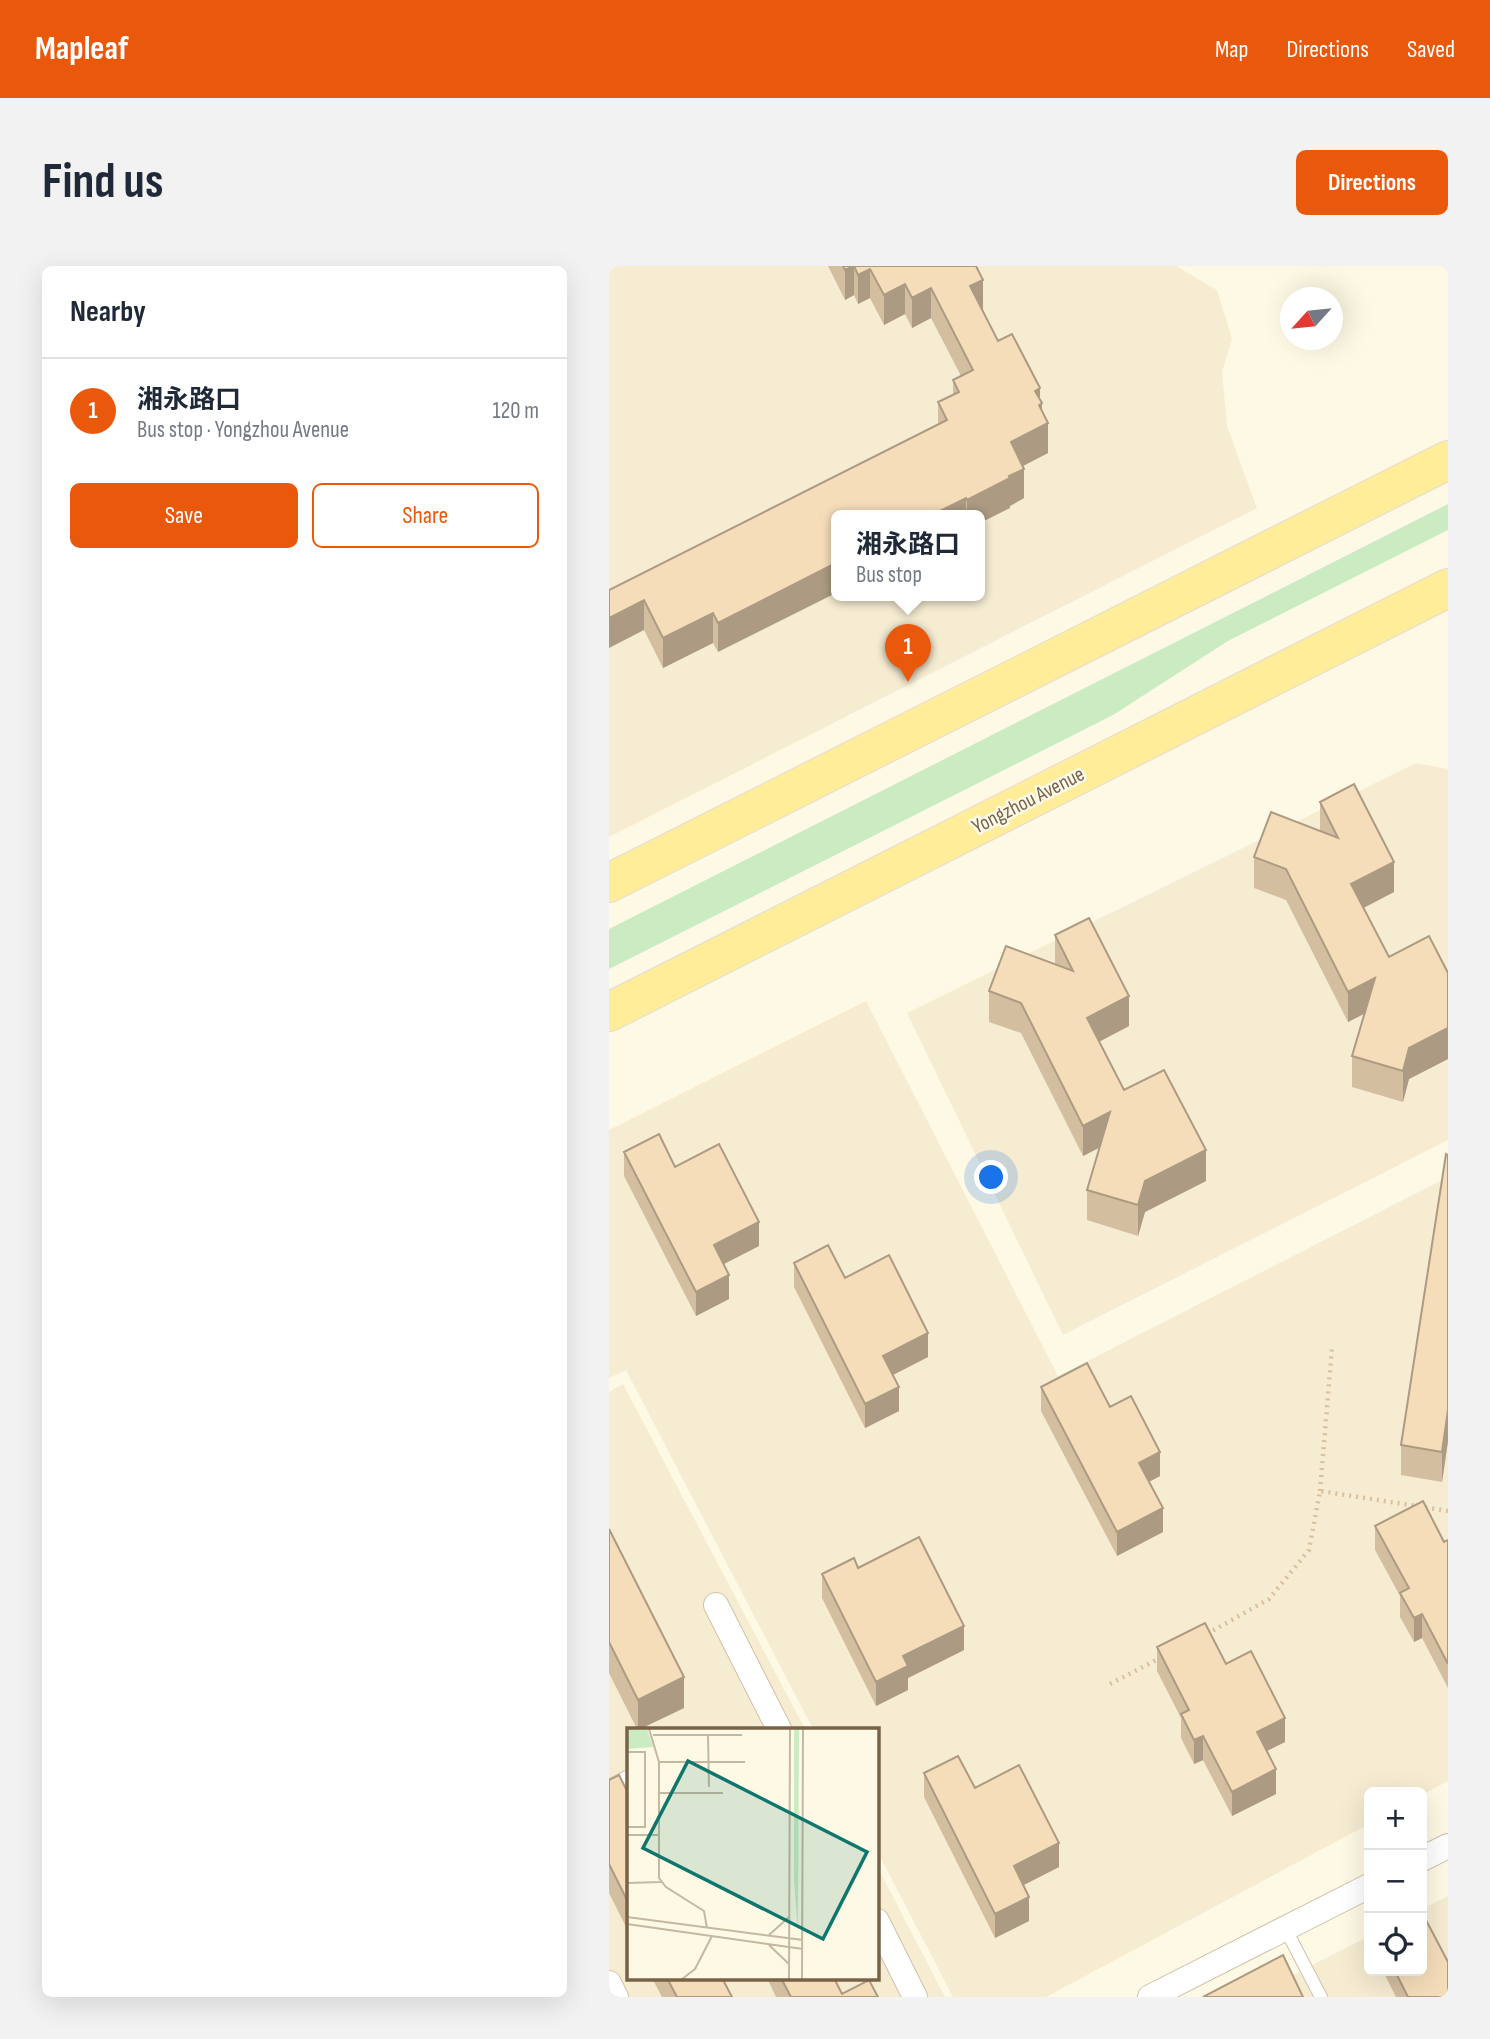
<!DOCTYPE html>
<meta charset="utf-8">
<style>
:root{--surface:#fff;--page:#f2f2f3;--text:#1f2937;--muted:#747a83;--line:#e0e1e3;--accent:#ea580c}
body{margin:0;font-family:"Sofia Sans Condensed","Noto Sans SC",sans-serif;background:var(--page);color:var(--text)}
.controls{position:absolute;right:21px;bottom:21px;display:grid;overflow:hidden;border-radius:10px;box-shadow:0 7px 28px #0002}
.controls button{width:63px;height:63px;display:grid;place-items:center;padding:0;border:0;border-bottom:2px solid var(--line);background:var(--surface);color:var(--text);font:35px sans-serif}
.compass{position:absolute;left:671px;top:21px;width:63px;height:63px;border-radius:50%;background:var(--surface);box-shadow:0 7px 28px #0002;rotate:243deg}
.you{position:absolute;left:383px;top:912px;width:24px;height:24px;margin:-18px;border:5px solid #fff;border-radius:50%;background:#1a73e8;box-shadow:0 0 0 10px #1a73e833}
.badge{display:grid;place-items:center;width:46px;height:46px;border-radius:50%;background:var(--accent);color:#fff;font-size:23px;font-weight:700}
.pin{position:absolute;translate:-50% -58px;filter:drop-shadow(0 2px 4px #0008)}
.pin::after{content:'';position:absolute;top:37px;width:24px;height:21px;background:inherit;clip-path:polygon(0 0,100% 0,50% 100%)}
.popup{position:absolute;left:222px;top:244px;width:154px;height:91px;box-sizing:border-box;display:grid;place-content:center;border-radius:10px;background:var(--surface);filter:drop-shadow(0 2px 5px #0005);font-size:23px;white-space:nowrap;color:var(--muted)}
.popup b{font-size:26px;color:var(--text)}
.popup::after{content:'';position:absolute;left:50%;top:100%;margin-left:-14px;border:14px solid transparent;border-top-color:var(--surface)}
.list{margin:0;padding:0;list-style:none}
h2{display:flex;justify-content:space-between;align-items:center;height:91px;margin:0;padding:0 28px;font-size:30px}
h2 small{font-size:23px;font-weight:400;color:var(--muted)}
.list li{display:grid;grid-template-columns:46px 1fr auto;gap:21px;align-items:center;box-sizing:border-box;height:105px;padding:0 28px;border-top:2px solid var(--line)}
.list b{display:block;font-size:26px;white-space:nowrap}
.list p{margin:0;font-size:23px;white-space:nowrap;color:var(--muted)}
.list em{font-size:23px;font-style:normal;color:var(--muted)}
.actions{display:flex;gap:14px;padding:21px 28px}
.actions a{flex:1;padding:16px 0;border:2px solid var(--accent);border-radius:10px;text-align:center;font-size:24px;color:var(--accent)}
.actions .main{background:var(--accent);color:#fff}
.icon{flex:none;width:38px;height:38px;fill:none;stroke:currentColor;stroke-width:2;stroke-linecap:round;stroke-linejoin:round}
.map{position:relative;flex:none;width:839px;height:1731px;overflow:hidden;border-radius:10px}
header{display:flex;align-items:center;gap:42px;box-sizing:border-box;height:98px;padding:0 35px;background:var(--accent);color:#fff}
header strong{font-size:33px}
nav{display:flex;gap:38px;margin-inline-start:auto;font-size:24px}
.intro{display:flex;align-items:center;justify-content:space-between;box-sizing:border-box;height:168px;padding:0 42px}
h1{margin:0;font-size:49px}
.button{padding:18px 32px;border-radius:10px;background:var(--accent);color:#fff;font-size:24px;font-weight:700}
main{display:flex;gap:42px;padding:0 42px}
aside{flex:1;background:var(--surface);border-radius:10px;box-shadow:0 7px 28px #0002}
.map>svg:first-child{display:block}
.residential{fill:#f6ecd2;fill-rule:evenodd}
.green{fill:#cbecc2}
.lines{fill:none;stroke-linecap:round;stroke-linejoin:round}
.service-casing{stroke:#d0c2aa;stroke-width:14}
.minor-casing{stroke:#d0c2aa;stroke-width:26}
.primary-casing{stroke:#e1dcd7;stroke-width:40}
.path{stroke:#dac09d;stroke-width:4.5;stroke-dasharray:2 5;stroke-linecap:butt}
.service{stroke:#fff;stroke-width:12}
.minor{stroke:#fff;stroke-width:24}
.primary{stroke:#ffed9a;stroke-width:38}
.wall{fill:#d3bea0}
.shaded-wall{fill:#ac9b82}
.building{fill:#f5ddba;stroke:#ac9b82;stroke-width:2}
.labels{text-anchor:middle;stroke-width:5;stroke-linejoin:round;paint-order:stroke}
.street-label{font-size:21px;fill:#786248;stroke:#fffbec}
.inset-road{fill:none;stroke:#c4b8a1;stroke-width:2}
.view{fill:#0f766e;fill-opacity:0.15;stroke:#0f766e;stroke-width:3.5}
.inset-edge{fill:none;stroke:#786248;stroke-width:3.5}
</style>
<header>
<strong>Mapleaf</strong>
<nav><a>Map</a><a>Directions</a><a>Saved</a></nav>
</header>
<div class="intro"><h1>Find us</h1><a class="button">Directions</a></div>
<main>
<aside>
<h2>Nearby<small></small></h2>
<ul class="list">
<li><span class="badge">1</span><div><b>湘永路口</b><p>Bus stop · Yongzhou Avenue</p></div><em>120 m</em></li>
</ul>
<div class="actions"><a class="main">Save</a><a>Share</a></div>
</aside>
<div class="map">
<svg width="839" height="1731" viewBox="0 0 839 1731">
<rect width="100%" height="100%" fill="#fef9e4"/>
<!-- residential -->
<path class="residential" d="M0 0H567L608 24 623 73 613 106 618 160 648 242 0 571ZM227 250H371V330H227Z
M807 497 839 503V874L454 1069 298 747Z
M257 735 449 1110 839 911V1515L813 1529V1526H760V1558L437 1731H344L268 1585V1463H204L17 1104 0 1112V864Z
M14 1118 196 1463H19V1712H268V1600L336 1731H0V1126Z
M839 1630V1731H641L760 1670V1705H813V1643Z"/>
<!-- green -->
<path class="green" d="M839 238V264L619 375 504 449 0 703V663Z"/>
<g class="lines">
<defs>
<path id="service" d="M676 1662 712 1731"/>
<path id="minor" d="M107 1339 170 1463
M0 1527 19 1517
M813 1593 839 1580
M268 1655 306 1731
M0 1717 7 1731
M541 1731 760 1620"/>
<path id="primary" d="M0 617 839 194
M0 746 839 322"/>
</defs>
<!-- service casing -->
<use href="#service" class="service-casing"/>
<!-- minor casing -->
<use href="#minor" class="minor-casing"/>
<!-- primary casing -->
<use href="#primary" class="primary-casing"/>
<!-- path -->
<path class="path" d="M711 1225 723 1082
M598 1368 660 1333 700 1284 711 1225 839 1245
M501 1418 553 1391"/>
<!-- service -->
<use href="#service" class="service"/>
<!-- minor -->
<use href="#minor" class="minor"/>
<!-- primary -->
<use href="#primary" class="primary"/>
</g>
<!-- wall -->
<path class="wall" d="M219 0H367L373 44 389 75 431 134 439 187 414 200 415 232 401 240V242L371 250H227L109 386 104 377 54 402 35 364 0 352 329 158V136L344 129V114L352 110 322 52 303 62 296 48 275 59 261 32 249 38 245 29 236 34Z
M711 536 785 626 755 642 780 691 839 707V793L800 813 794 836 743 821V790L755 748 739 756 677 634 645 622V591L711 565Z
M446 669 520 760 490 776 515 824 597 915 536 946 529 970 478 954V924L490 882 474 890 412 767 380 756V725L446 698Z
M15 886 66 901 150 980 115 998 120 1033 87 1050 15 910Z
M839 889V1175L833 1216 792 1209V1179Z
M185 997 236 1012 319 1091 284 1109 290 1145 256 1162 185 1021Z
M432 1121 501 1141 551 1210 540 1216 554 1266 508 1290 432 1145Z
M766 1260 835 1276 839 1274V1422L813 1372 805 1376 791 1351V1330L766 1284Z
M0 1263 75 1442 31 1463H28L0 1407Z
M249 1302 355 1384 299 1412V1424L267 1440 213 1332V1308Z
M548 1381 676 1476 657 1485 667 1528 623 1550 594 1494 585 1498 572 1472V1452L548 1405Z
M315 1507 366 1522 450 1601 414 1619 420 1655 386 1672 315 1531Z
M0 1514 19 1527V1665L0 1627Z
M774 1705H813L839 1731H787Z
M43 1712H113L123 1731H53Z
M158 1712H225L233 1728 269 1731H167Z"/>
<!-- shaded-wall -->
<path class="shaded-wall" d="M244 0H245V29L236 34V4Z
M261 3V32L249 38V9Z
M374 14V44L361 50V20Z
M296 18V48L275 59V29Z
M322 22V52L303 62V32Z
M431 122V138L433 137V160L439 157V187L402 206V176L426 125Z
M415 203V232L401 240V242L371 257V250H358V234Z
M357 232V250H321Z
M227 297V327L109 386V357Z
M35 334V364L0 382V352Z
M104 347V377L54 402V372Z
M785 596V626L742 648V618Z
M766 712V742L739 756V726Z
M520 730V760L478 782V752Z
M839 762V793L800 813 794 836V805L800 782Z
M501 846V876L474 890V860Z
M597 884V915L536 946 529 970V939L536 915Z
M150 956V980L105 1003V979Z
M120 1009V1033L87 1050V1026Z
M319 1067V1091L274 1114V1090Z
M290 1121V1145L256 1162V1138Z
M839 1144V1175L833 1216V1186Z
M551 1186V1210L530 1221V1197Z
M554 1242V1266L508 1290V1266Z
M813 1348V1372L805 1376V1352Z
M355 1360V1384L299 1412V1424L267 1440V1416L294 1390Z
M75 1411V1442L31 1463H29V1434Z
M676 1452V1476L648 1490V1466Z
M594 1470V1494L585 1498V1474Z
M667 1503V1528L623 1550V1526Z
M450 1577V1601L405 1624V1600Z
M420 1631V1655L386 1672V1648Z"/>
<!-- building -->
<path class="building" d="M234 0H244L236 4Z
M245 0H367L374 14 361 20 389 75 403 68 431 122 426 125 433 137 430 139 439 157 402 176 415 203 400 210 401 212 358 234 357 232 321 250H227V297L109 357 104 347 54 372 35 334 0 352V324L338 154 329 136 350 126 344 114 364 104 322 22 303 32 296 18 275 29 261 3 249 9Z
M745 518 785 596 742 618 780 691 820 670 839 707V762L800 782 794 805 743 790 766 712 739 726 677 603 645 591 662 546 729 572 711 536Z
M480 652 520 730 478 752 515 824 555 804 597 884 536 915 529 939 478 924 501 846 474 860 412 737 380 725 397 680 464 705 446 669Z
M50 868 66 901 110 878 150 956 105 979 120 1009 87 1026 15 886Z
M837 888 839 889V1144L833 1186 792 1179Z
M219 979 236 1012 280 989 319 1067 274 1090 290 1121 256 1138 185 997Z
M478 1097 501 1141 522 1130 551 1186 530 1197 554 1242 508 1266 432 1121Z
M814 1235 835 1276 839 1274V1398L813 1348 805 1352 791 1327 800 1322 766 1260Z
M0 1263 75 1411 29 1434 0 1376Z
M310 1271 355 1360 294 1390 299 1400 267 1416 213 1308 245 1292 249 1302Z
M596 1357 617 1398 642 1385 676 1452 648 1466 667 1503 623 1526 594 1470 585 1474 572 1448 580 1444 548 1381Z
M349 1490 366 1522 410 1499 450 1577 405 1600 420 1631 386 1648 315 1507Z
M10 1509 19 1527V1636L0 1598V1514Z
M817 1654 839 1696V1731H799L786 1705H813V1656Z
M674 1689 694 1731H594Z
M58 1712H113L123 1731H68Z
M172 1712H225L233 1728 260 1714 269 1731H182Z"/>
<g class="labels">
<!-- street labels -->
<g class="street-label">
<text transform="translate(419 534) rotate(-27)" y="7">Yongzhou Avenue</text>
</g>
</g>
<!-- overview -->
<g transform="translate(18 1462)">
<rect width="252" height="252" fill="#fef9e4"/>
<path d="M0 1H20L26 19 0 21ZM167 1H172L171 205 167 153Z" fill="#cbecc2"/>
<path class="inset-road" d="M22 1 32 34V150L39 159 77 183 80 200M26 7H115M81 7 82 59M0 24H18V99H0M32 34H118M32 65H96M0 107H32M0 155 34 154M0 189 176 212M0 196 176 221M142 207 162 189M142 217 162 236M55 251 68 241 85 208M162 251 163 1M175 251 176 1"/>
<path class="view" d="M61 33 240 124 196 211 16 120Z"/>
<rect width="252" height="252" class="inset-edge"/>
</g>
</svg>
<div class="controls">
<button>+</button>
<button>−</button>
<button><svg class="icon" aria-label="locate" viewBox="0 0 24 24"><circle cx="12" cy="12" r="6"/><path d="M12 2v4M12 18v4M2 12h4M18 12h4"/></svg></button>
</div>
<svg class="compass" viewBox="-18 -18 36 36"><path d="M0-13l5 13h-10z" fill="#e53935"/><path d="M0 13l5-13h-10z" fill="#747a83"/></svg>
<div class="you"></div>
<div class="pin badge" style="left:299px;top:416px">1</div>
<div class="popup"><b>湘永路口</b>Bus stop</div>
</div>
</main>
